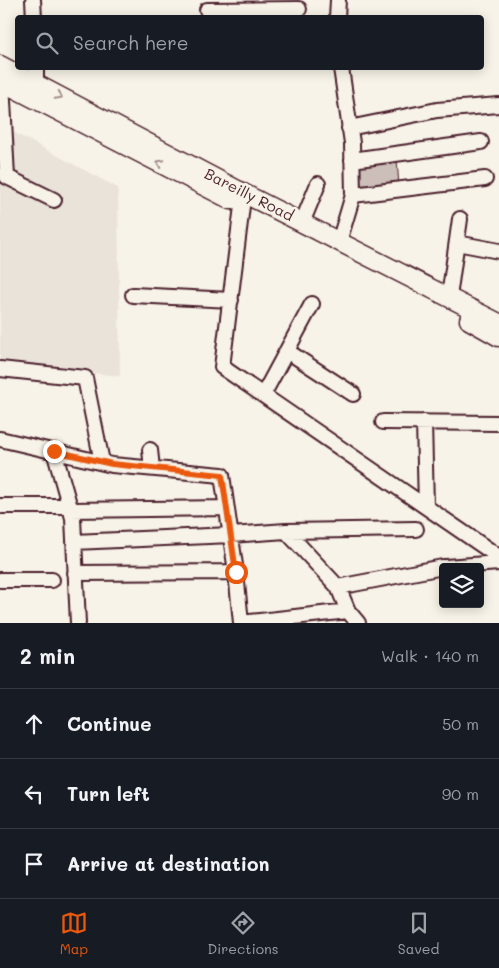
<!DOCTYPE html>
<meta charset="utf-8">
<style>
:root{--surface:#171b24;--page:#20242c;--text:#f1f3f6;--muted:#9ea1a6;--line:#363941;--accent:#ea580c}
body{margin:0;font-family:Mali,sans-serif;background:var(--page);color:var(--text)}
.controls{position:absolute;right:15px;bottom:15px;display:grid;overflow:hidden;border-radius:5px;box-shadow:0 2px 12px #0003}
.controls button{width:45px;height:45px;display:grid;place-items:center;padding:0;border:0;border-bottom:1px solid var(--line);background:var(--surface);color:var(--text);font:25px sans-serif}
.stop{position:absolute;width:15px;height:15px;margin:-11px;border:4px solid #ea580c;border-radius:50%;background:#fff}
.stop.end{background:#ea580c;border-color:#fff;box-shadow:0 1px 5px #0008}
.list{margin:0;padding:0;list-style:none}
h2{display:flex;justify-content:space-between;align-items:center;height:65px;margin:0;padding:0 20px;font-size:21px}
h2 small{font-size:16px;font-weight:400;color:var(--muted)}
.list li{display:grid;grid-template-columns:32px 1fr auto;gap:15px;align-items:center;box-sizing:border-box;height:70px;padding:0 20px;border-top:1px solid var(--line)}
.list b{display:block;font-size:19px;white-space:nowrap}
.list em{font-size:16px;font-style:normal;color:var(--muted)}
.icon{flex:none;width:28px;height:28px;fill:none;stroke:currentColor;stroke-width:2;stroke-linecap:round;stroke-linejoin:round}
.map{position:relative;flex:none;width:499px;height:623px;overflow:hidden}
.search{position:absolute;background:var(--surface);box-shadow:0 2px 12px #0003;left:15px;right:15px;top:15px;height:55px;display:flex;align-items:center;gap:12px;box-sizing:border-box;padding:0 18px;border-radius:5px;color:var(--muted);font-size:19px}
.sheet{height:275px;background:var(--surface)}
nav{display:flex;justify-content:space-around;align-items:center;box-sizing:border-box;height:70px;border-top:1px solid var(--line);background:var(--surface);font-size:14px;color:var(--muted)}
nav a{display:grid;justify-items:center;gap:2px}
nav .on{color:var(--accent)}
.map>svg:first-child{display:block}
.built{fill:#eae3da}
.building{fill:#ccbfb9;stroke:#4a1f2b}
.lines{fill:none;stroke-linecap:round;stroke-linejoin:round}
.minor-casing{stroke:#4a1f2b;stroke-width:18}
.major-casing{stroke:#4a1f2b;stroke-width:21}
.minor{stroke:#f7f3e8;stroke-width:14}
.major{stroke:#f7f3e8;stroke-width:18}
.oneway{stroke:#a0898a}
.route{stroke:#ea580c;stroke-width:6}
.labels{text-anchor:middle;stroke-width:5;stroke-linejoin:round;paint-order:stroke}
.street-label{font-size:15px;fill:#4a1f2b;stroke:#f7f3e8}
</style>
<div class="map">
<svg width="499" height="623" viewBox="0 0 499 623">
<rect width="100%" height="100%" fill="#f7f3e8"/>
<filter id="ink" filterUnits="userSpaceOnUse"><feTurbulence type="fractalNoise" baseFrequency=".02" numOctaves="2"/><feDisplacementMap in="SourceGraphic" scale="10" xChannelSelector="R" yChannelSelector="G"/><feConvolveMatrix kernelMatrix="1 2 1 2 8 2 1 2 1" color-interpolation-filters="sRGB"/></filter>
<g filter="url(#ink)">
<!-- built -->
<path class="built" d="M0 125 118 188 120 376 0 363Z"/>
<!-- building -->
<path class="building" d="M397 159 399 187 358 191 356 163Z"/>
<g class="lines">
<defs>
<path id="minor" d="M33 0 34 18
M207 10 299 9
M337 18 338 0
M36 68V84
M2 82 7 177 54 200
M349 128 437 110 499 105
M352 160 481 142
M353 195 485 179
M242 206 222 367 499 557
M302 223 318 184
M339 242 353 195 352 143 341 68
M457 243 499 251
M133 295 231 300
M449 297 460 219
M287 351 353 394
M0 369 85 378 102 462
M263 395 312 304
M383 422 499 423
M424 422 426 507
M0 439 112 465 222 475 236 572 241 623
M150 450 152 468
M54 451 73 518 78 623
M0 506H70
M71 510 227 508
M286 531 338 587 348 611 358 623
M74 542 231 535 286 531 416 529
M446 567 499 563
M75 573 236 572
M0 580H52
M338 587 443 567
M241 623 348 611"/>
<path id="major" d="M0 65 249 196 499 323
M0 81 231 200
M469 320 499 337"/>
</defs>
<!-- minor casing -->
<use href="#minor" class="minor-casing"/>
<!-- major casing -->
<use href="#major" class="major-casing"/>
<!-- minor -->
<use href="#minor" class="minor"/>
<!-- major -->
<use href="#major" class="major"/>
</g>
<!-- one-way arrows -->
<defs><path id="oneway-chevron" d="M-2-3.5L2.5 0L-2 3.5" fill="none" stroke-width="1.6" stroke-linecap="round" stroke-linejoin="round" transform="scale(1.25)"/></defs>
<g class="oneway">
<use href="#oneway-chevron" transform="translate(59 96) rotate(28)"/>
<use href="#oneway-chevron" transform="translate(160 163) rotate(-153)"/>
</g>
</g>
<g class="lines" filter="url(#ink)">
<!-- route -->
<path class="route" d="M54 451 112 464 222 475 236 572"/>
</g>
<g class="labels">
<!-- street labels -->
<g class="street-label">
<text transform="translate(249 195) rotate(27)" y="5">Bareilly Road</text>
</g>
</g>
</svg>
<div class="controls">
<button><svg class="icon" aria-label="layers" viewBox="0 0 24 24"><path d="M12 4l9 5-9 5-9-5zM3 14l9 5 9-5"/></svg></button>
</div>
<div class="stop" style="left:236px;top:572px"></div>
<div class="stop end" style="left:54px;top:451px"></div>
<div class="search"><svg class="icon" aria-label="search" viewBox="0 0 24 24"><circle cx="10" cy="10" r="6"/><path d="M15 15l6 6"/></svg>Search here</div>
</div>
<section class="sheet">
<h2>2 min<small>Walk · 140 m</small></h2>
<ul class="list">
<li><svg class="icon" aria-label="ahead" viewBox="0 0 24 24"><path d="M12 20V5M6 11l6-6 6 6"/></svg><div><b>Continue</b></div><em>50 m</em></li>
<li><svg class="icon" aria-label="left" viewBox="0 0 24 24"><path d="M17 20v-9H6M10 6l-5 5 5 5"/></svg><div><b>Turn left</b></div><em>90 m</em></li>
<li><svg class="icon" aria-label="arrive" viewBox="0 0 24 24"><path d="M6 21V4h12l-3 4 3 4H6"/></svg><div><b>Arrive at destination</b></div></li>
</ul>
</section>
<nav>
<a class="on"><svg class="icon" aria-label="map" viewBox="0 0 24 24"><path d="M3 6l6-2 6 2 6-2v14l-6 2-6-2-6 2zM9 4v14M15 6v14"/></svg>Map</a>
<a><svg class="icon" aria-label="directions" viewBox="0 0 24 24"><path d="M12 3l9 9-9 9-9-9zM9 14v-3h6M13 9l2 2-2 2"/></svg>Directions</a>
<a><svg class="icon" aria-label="saved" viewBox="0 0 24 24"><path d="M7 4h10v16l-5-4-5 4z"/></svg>Saved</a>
</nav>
